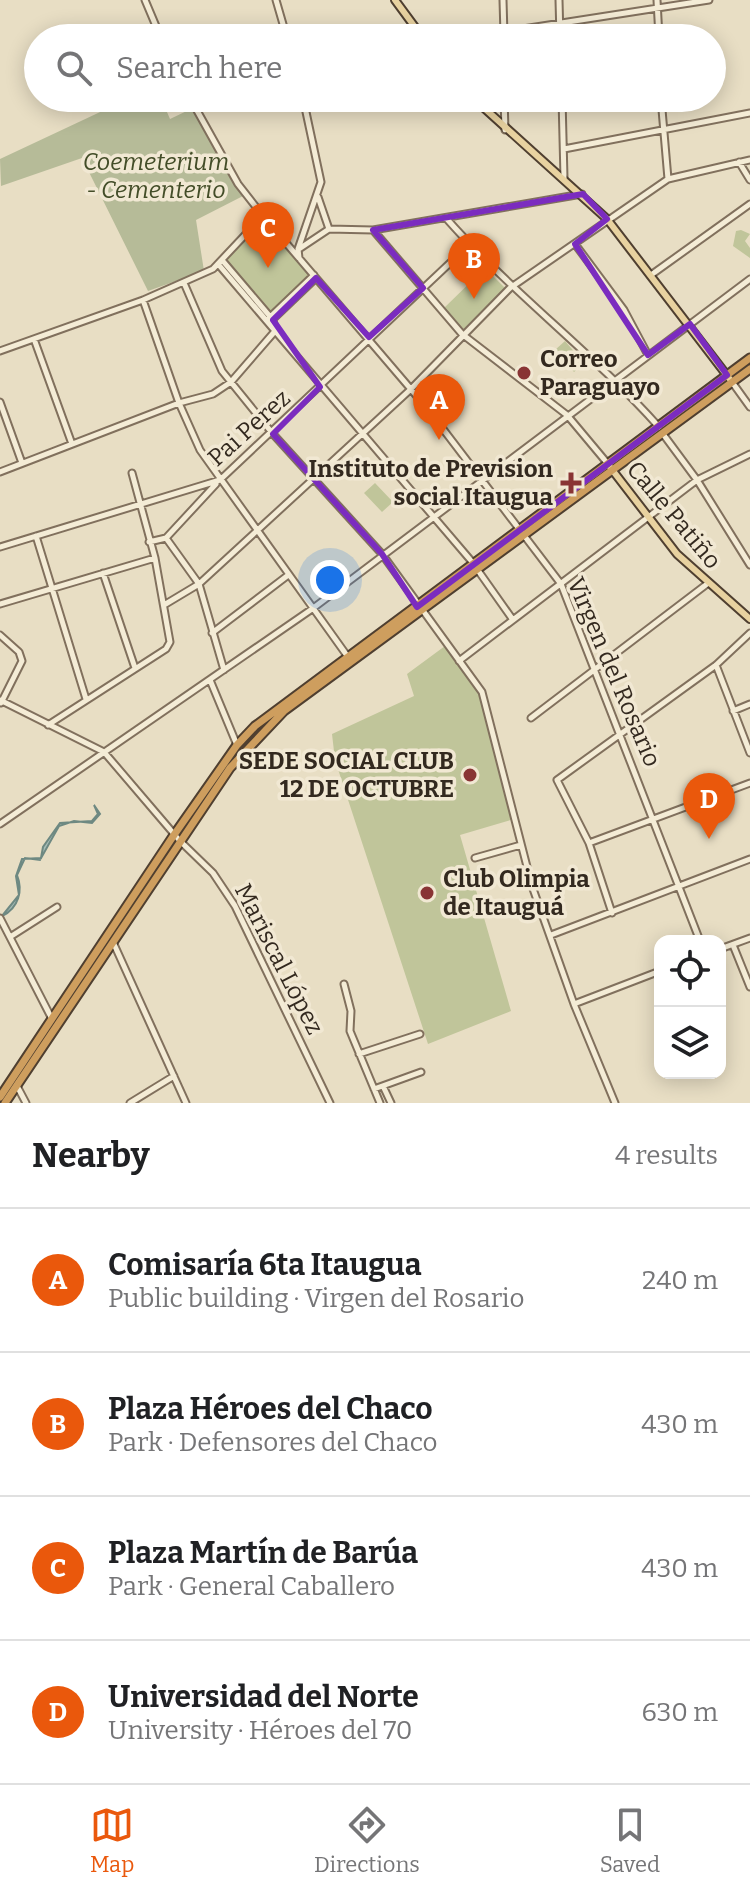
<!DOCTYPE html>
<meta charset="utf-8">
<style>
:root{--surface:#fff;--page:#f6f6f6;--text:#202124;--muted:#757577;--line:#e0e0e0;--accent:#ea580c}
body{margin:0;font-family:Bitter,serif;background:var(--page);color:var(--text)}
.controls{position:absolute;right:24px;bottom:24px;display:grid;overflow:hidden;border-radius:16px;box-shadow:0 4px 20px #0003}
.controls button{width:72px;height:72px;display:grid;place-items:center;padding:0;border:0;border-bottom:2px solid var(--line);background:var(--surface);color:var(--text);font:40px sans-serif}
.you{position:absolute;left:330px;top:580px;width:28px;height:28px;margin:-20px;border:6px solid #fff;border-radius:50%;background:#1a73e8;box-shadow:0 0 0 12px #1a73e833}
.badge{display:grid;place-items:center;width:52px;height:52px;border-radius:50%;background:var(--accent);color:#fff;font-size:26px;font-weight:700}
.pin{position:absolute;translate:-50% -66px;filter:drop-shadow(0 2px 4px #0008)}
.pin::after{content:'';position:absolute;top:42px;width:28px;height:24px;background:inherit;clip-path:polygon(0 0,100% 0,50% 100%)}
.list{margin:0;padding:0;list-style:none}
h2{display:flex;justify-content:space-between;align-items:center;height:104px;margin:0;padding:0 32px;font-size:34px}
h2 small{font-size:26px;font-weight:400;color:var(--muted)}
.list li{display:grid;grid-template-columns:52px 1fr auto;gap:24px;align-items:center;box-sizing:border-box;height:144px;padding:0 32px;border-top:2px solid var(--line)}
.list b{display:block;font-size:30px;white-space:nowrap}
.list p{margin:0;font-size:26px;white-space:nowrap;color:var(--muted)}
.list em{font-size:26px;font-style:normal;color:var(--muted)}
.icon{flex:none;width:44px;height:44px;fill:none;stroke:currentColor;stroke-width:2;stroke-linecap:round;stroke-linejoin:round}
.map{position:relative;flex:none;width:750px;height:1103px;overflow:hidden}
.search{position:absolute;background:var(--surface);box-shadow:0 4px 20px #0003;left:24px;right:24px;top:24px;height:88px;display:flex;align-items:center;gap:20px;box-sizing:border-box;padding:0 28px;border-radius:44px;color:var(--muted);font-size:30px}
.sheet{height:680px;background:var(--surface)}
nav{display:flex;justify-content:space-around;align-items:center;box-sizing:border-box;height:112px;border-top:2px solid var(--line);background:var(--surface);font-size:22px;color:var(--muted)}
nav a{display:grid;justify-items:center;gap:4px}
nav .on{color:var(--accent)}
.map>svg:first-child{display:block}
.green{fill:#c0c59a}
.cemetery{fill:#b6bb98}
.water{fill:#a6bcb6;stroke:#6e8982;stroke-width:2}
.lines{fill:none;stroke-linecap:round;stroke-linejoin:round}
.minor-casing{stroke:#81705d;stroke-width:9}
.major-casing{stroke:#4f3f30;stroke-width:10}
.highway-casing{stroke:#4f3f30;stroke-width:11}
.minor{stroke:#f4ecd6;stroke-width:5}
.major{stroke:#e8d2a0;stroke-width:6}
.highway{stroke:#ce9e5e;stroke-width:7}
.marked{fill:none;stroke:#7b2cbf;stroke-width:6;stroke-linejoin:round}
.poi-dot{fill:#893434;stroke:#f1e8d3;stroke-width:3}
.labels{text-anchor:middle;stroke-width:7;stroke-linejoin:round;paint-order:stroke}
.park-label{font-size:24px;font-style:italic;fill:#434d28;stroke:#f1e8d3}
.poi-label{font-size:24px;font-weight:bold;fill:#33291f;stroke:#f1e8d3;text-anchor:start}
.street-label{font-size:24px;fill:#33291f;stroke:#f1e8d3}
</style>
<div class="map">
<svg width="750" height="1103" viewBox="0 0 750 1103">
<rect width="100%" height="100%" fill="#e8dec4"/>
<!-- green -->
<path class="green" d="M263 217 311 276 269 313 225 261Z
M741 230 750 234 745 241 750 248V258L733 246 736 231Z
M485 268 505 288 463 330 443 309Z
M565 341 584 363 574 372 555 350Z
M375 483 393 502 382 512 364 493Z
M445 646 482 695 514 819 460 835 511 1011 428 1044 335 760 332 734 414 696 407 674Z"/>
<!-- cemetery -->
<path class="cemetery" d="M130 98H161L170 119 193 108 243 196 196 220 204 271 148 291 82 158 1 186 0 159Z"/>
<!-- water -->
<path class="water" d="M94 805 100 814 92 823 74 821 59 826 40 860 25 858 17 875C23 890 19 908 2 916L19 895 16 876 22 859 41 858 43 847 60 823 92 821 98 814Z"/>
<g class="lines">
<defs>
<path id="minor" d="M145 0 161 38
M276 0 287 38
M503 0 504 35
M559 0 560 38
M657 0 659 38
M503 38 510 31 709 0
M190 98 238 184 263 216 427 408 561 584 700 941
M504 98 505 130
M562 98 564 178
M661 98 668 179
M564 149 750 113
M739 162 750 180
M446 218C513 294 592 352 659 427
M329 229 373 230 582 194
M373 230 462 334 567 415 608 464
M575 244 624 310 648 355
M299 249 329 229 318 197
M299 258 298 249 321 182 303 98
M222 260 273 320 275 329
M218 264 473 563
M651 275 750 204
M184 283 222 371 273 434 382 554 482 692 532 886 574 1004 615 1103
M143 300 179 403 200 450 348 657
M268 319 314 275
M272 320 316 278
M34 339 72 444
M0 351 143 300 213 269 263 216
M732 382 750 407
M0 402 22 463
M663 434 697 480 750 565
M0 472 179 403 213 394 231 382 276 330
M36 536 86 699
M166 538 199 584 224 670
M149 542 166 538 216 484
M0 547 220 480 469 245
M477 569 513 620
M103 573 135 668
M0 604 155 558
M164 605 199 584 411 389 510 288 668 179 750 160
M212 633 287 576
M0 635 19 652 22 661 1 703
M459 661 697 480 750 454
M716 665 750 753
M210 680 237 745
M0 700 104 752 180 841 213 873 235 906 330 1103
M733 711 750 704
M531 718 707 584
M48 725 166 649 170 642 155 558 132 473
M0 824 312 609 750 279
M589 843 750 783
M475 858 521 845
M612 913 589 843 557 780 716 665 750 633
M0 918 52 1019
M551 935 750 859
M10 937 57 907
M113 942 186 1103
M733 945 750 987
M720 949 750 938
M344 984 351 1011 350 1031 380 1103
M574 1004 660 971
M359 1054 420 1034
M17 1086 26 1103
M383 1086 391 1103
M374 1089 421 1072
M130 1103 174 1076"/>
<path id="major" d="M395 0 423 38
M473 98 607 219 732 382
M610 467 677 554 750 619"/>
<path id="highway" d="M0 1097 174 835 237 745 255 726 750 358
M5 1103 230 768 284 711 750 369"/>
</defs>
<!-- minor casing -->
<use href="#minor" class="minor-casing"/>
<!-- major casing -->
<use href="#major" class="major-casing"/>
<!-- highway casing -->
<use href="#highway" class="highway-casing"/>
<!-- minor -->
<use href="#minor" class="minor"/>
<!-- major -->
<use href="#major" class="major"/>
<!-- highway -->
<use href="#highway" class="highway"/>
</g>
<!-- marked area -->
<path class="marked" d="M583 194 607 219 575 244 648 355 690 324 727 375 417 607 382 554 273 434 320 387 273 320 316 278 369 337 423 288 373 230Z"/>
<!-- markers -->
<g class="poi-dot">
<circle cx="524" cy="373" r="8"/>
<path d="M567 471h8v8h8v8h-8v8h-8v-8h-8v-8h8z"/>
<circle cx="470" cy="775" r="8"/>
<circle cx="427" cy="893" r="8"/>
</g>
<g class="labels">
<!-- park labels -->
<g class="park-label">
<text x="156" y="170">Coemeterium<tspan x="156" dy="28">- Cementerio</tspan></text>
</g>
<!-- poi labels -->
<g class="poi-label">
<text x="540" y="367">Correo<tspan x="540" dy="28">Paraguayo</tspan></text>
<text x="553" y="477" text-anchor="end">Instituto de Prevision<tspan x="553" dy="28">social Itaugua</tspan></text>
<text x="454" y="769" text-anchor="end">SEDE SOCIAL CLUB<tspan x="454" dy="28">12 DE OCTUBRE</tspan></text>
<text x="443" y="887">Club Olimpia<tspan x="443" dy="28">de Itauguá</tspan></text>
</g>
<!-- street labels -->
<g class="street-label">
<text transform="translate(249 428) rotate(-42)" y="8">Pai Perez</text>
<text transform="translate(674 515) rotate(50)" y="8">Calle Patiño</text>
<text transform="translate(614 672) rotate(67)" y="8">Virgen del Rosario</text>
<text transform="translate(279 959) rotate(63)" y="8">Mariscal López</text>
</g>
</g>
</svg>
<div class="controls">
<button><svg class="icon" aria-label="locate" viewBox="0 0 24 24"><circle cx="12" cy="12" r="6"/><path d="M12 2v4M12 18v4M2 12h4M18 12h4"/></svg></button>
<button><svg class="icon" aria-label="layers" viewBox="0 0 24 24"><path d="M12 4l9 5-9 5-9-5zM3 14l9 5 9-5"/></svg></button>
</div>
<div class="you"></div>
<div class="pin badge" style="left:439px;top:440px">A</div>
<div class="pin badge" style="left:474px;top:299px">B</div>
<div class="pin badge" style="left:268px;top:268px">C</div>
<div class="pin badge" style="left:709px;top:839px">D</div>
<div class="search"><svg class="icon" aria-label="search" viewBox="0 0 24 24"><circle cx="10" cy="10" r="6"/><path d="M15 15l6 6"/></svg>Search here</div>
</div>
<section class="sheet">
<h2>Nearby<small>4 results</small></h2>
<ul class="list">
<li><span class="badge">A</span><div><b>Comisaría 6ta Itaugua</b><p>Public building · Virgen del Rosario</p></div><em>240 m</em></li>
<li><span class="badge">B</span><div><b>Plaza Héroes del Chaco</b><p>Park · Defensores del Chaco</p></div><em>430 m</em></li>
<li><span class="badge">C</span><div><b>Plaza Martín de Barúa</b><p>Park · General Caballero</p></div><em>430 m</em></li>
<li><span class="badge">D</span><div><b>Universidad del Norte</b><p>University · Héroes del 70</p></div><em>630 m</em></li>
</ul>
</section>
<nav>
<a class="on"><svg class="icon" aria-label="map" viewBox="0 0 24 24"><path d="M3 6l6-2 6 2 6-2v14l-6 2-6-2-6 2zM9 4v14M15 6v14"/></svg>Map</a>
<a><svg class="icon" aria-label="directions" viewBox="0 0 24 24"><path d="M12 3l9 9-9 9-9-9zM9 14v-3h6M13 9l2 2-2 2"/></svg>Directions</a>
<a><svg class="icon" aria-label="saved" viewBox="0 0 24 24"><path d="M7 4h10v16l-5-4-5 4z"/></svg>Saved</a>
</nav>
